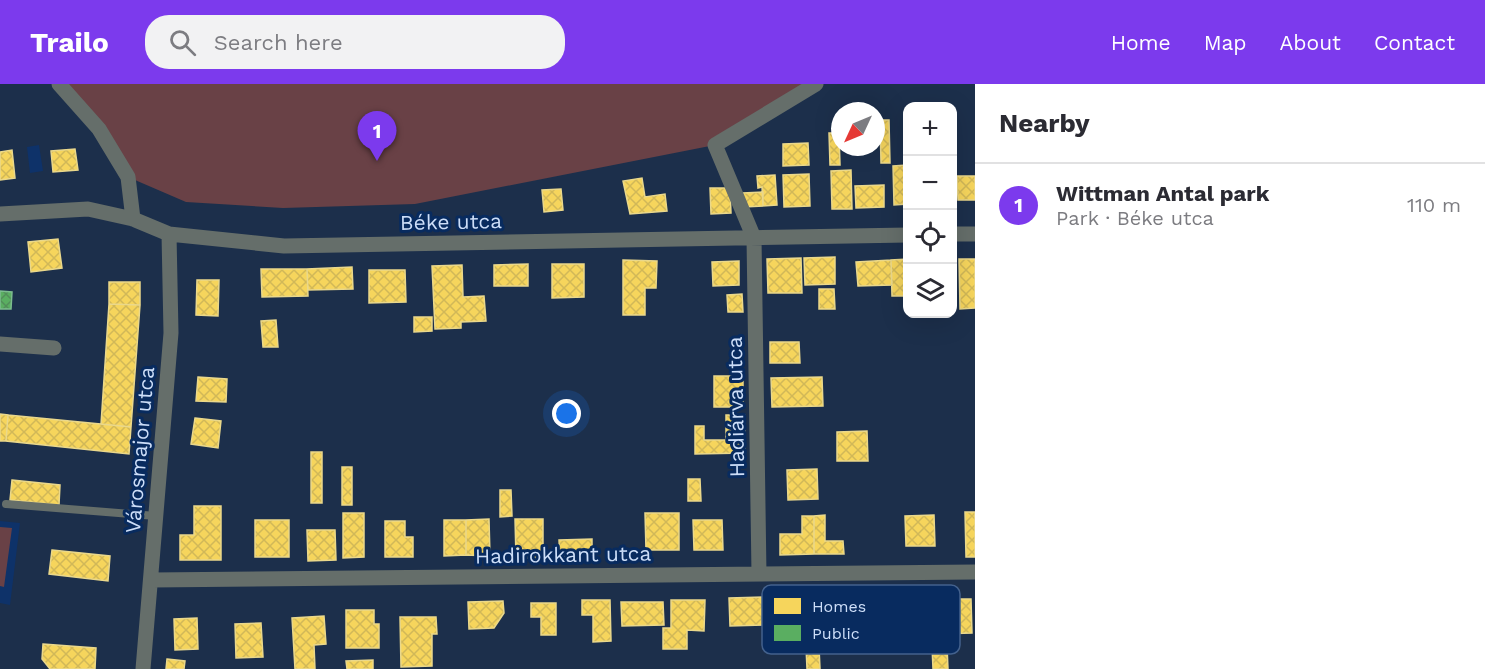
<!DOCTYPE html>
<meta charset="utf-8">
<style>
:root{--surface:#fff;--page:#f2f2f3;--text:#2b2b33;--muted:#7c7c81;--line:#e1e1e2;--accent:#7c3aed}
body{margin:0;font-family:"Work Sans",sans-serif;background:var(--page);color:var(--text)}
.controls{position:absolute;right:18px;top:18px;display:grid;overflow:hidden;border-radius:12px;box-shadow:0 6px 24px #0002}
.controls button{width:54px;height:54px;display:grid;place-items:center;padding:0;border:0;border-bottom:2px solid var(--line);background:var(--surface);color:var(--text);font:30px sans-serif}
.compass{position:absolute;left:831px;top:18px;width:54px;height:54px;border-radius:50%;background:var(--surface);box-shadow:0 6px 24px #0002;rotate:226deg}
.you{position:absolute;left:567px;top:330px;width:21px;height:21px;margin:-15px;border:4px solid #fff;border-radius:50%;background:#1a73e8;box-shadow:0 0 0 9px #1a73e833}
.badge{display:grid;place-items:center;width:39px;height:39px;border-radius:50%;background:var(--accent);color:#fff;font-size:20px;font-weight:700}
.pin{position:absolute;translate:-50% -50px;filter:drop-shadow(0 2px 3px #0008)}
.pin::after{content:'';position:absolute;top:32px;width:21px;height:18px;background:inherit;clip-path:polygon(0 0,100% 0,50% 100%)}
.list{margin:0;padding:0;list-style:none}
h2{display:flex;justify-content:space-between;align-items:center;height:78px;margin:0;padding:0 24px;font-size:26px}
h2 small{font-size:20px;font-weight:400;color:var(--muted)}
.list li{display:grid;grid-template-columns:39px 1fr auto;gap:18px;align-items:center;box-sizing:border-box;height:84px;padding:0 24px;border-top:2px solid var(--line)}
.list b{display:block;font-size:22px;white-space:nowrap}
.list p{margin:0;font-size:20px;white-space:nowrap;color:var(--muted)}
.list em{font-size:20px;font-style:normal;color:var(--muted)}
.icon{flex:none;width:33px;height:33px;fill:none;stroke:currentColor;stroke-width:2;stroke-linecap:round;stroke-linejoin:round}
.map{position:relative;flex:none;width:975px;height:585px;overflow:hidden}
header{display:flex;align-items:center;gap:36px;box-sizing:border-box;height:84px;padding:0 30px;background:var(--accent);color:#fff}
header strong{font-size:28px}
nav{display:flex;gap:33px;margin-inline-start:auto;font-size:21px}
.search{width:420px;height:54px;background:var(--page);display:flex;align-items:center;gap:15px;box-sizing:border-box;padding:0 21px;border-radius:24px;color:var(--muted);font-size:22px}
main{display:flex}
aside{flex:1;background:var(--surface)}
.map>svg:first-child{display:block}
.built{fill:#0e3269}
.park{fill:#694146}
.homes{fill:url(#homes-cross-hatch);stroke:#ead88b;stroke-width:1.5}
.public{fill:url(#public-cross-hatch);stroke:#7cbc8e;stroke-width:1.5}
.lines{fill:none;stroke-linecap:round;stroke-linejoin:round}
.lane{stroke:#656e6a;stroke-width:8}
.street{stroke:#656e6a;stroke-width:15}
.labels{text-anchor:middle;stroke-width:6;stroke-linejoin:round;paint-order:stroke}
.street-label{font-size:21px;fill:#cddef8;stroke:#082b5f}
.key{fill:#082b5f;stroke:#43618d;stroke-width:1.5}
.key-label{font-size:16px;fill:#cddef8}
</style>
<header>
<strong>Trailo</strong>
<div class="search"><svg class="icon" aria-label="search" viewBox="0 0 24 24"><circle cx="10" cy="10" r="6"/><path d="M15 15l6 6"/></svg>Search here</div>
<nav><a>Home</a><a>Map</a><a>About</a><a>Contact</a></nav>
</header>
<main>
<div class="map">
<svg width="975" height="585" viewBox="0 0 975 585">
<defs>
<pattern id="homes-cross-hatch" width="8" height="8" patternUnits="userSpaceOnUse" patternTransform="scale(1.5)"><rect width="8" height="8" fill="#f6d55c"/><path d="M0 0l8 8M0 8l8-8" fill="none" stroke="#d1b858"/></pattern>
<pattern id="public-cross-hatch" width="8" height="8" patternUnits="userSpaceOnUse" patternTransform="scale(1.5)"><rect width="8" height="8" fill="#5aae61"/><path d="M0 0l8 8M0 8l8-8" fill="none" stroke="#528e5a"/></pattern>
</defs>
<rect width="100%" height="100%" fill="#1c2f4b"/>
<!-- built -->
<path class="built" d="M39 61 43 87 30 89 27 63Z
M0 437 20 439 10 521 0 519Z"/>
<!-- park -->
<path class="park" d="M59 0H817L715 61 415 120 283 124 186 118 128 93Z
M0 443 12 444 4 503 0 502Z"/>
<!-- homes -->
<path class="homes" d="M880 36H889L890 79H881Z
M829 49H839L840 81H830Z
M808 59 809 81 783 82V60Z
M854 63H866V67L854 68Z
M75 65 78 86 53 88 51 67Z
M12 66 15 94 0 96V68Z
M907 81 908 120 894 121 893 82Z
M851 86 852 125H832L831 87Z
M809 90 810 122 784 123 783 91Z
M775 91 777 121 763 122 762 103 758 104 757 92Z
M957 92H975V116H958Z
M642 94 645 113 665 110 667 127 630 130 623 97Z
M884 101V123L856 124 855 102Z
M710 104H730L731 129 711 130Z
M561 105 563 126 544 128 542 106Z
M763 108V122L744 123 743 109Z
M58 155 62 184 31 188 28 158Z
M835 173V200L805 201 804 174Z
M801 174 802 209H768L767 175Z
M908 175V212H892L891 176Z
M959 175H975V224L960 225Z
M623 176 657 177 656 204H645V231H623Z
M891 176 892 201 858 202 856 178Z
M739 177V201L713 202 712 178Z
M528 180V202H494V181Z
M552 180H584V213L552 214Z
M462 181 463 213 484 212 486 237 461 238V244L435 245 432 182Z
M352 183 353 205 308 206 307 185Z
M261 185H307L308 212 262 213Z
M369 186H405L406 218 369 219Z
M197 196H219L218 232 196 231Z
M109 198H140V221L109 220Z
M819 205H834L835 225H819Z
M742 210 743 228H728L727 211Z
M109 220 140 221 131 343 101 340Z
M414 233H432V247L414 248Z
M276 236 278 263H263L261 237Z
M770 258H799L800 279H770Z
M714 292H743V323H714Z
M198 293 227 295 226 318 196 317Z
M822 293 823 322 772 323 771 294Z
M0 330 8 331 6 357H0Z
M8 331 131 343 129 370 6 357Z
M726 331H745V369L695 370V342H704V356H726Z
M195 334 221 337 218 364 191 360Z
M867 347 868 377H837V348Z
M311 368H322V419H311Z
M342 383H352V421H342Z
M817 385 818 415 788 416 787 386Z
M688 395H700L701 417H688Z
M12 396 60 401 59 421 10 416Z
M500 406H511L512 432 500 433Z
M194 422H221V476H180V451H194Z
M965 428H975V473H966Z
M343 429H364V473L343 474Z
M645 429H679V466H646Z
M825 431V457H843L844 470H814V432Z
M934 431 935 462H906L905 432Z
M802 432H814V470L780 471V450H802Z
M489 435 490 472 466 471V436Z
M515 435H543V474H516Z
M255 436H289V473H255Z
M444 436H466V471L444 472Z
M693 436H722L723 466H694Z
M385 437H405V453H413V473H385Z
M307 446H335L336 476 308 477Z
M592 455V476H560L559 456Z
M52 466 110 472 108 497 49 490Z
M763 513 764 541 730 542 729 514Z
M936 515H971L972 549 937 550Z
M582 516H610L611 557 593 558V531H582Z
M671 516H705L704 547 687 546V565H663V544H671Z
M503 517 504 529 494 544 469 545 468 518Z
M621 518H663L664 541 622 542Z
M531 519H556V551H541V533H531Z
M346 526H374V540H379V564H346Z
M324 532 326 560 314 561 315 585H295L292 534Z
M400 533H436L437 550H432V582L401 583Z
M197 534 198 565 175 566 174 535Z
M261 539 263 573 236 574 235 540Z
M43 560 96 564 95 585H50L42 575Z
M932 562H947L948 585H933Z
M806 563H819L820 585H807Z
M167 575 185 577 184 585H166Z
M373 576V585H347L346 577Z"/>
<!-- public -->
<path class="public" d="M0 207 12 208 11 225H0Z"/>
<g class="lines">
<!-- lane -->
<path class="lane" d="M6 420 156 432"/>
<!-- street -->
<path class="street" d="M59 0 99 45 128 93 133 135
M0 130 88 125 133 135 169 150 284 162 908 151
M952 150H975
M0 260 54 264
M759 490 754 154 715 61 816 0
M151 496 975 488
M143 585 171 249 169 150"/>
</g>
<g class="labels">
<!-- street labels -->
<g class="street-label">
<text transform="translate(451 138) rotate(-1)" y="7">Béke utca</text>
<text transform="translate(736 323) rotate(-91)" y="7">Hadiárva utca</text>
<text transform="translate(140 366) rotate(-85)" y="7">Városmajor utca</text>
<text transform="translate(563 471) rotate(-1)" y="7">Hadirokkant utca</text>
</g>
</g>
<!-- legend -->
<rect x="762" y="501" width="198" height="69" rx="9" class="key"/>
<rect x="774" y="514" width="27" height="16" fill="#f6d55c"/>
<rect x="774" y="541" width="27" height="16" fill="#5aae61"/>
<g class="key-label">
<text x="812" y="528">Homes</text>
<text x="812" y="555">Public</text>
</g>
</svg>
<div class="controls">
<button>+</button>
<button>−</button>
<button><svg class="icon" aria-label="locate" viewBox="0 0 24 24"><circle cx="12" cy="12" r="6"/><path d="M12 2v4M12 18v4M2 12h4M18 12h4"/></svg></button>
<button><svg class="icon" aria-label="layers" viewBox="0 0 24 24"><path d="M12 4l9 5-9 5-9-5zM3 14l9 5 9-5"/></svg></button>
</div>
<svg class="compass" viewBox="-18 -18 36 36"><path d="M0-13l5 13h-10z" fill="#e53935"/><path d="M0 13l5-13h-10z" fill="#7c7c81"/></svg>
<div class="you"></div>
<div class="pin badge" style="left:377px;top:77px">1</div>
</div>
<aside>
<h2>Nearby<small></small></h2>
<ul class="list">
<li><span class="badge">1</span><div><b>Wittman Antal park</b><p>Park · Béke utca</p></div><em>110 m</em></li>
</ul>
</aside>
</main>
